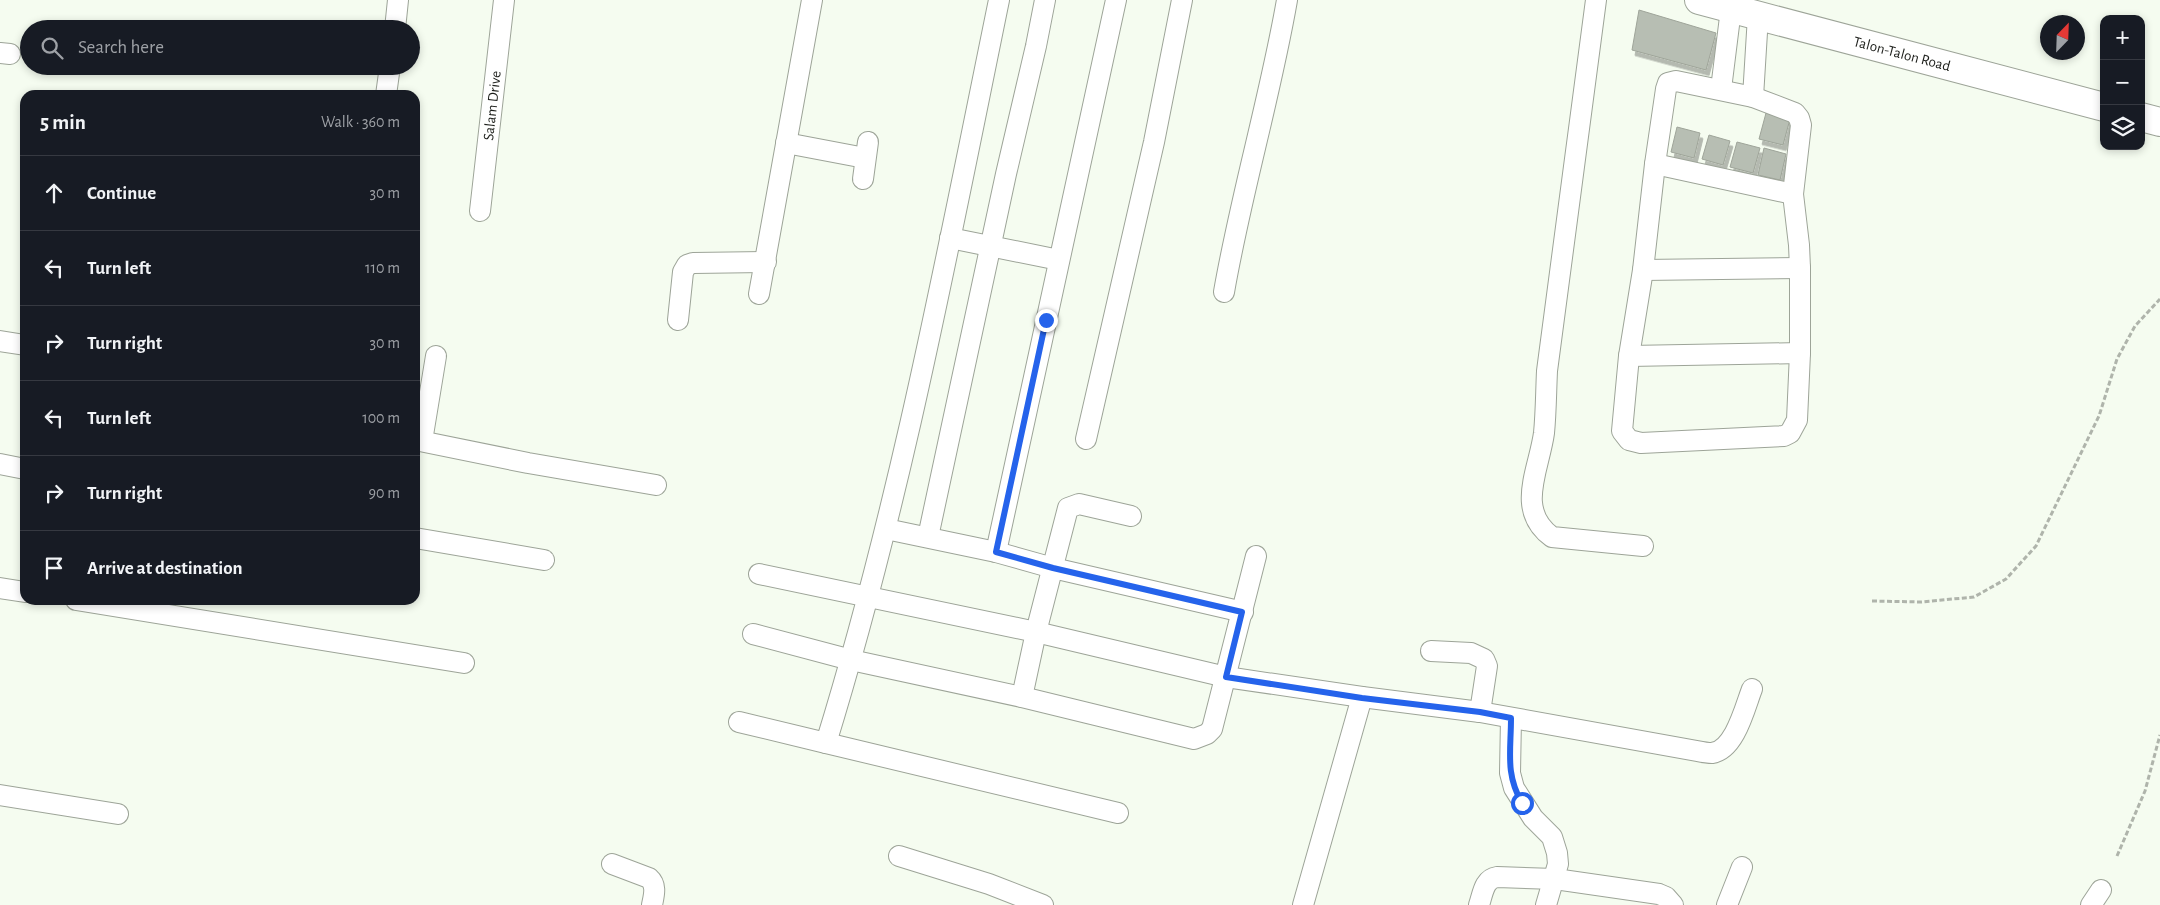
<!DOCTYPE html>
<meta charset="utf-8">
<style>
:root{--surface:#171b24;--page:#20242c;--text:#f1f3f6;--muted:#9ea1a6;--line:#363941}
body{margin:0;font-family:"Alegreya Sans",sans-serif;background:var(--page);color:var(--text)}
.controls{position:absolute;right:15px;top:15px;display:grid;overflow:hidden;border-radius:10px;box-shadow:0 2px 8px #0003}
.controls button{width:45px;height:45px;display:grid;place-items:center;padding:0;border:0;border-bottom:1px solid var(--line);background:var(--surface);color:var(--text);font:25px sans-serif}
.compass{position:absolute;left:2040px;top:15px;width:45px;height:45px;border-radius:50%;background:var(--surface);box-shadow:0 2px 8px #0003;rotate:23deg}
.stop{position:absolute;width:15px;height:15px;margin:-11px;border:4px solid #2563eb;border-radius:50%;background:#fff}
.stop.end{background:#2563eb;border-color:#fff;box-shadow:0 1px 5px #0008}
.list{margin:0;padding:0;list-style:none}
h2{display:flex;justify-content:space-between;align-items:center;height:65px;margin:0;padding:0 20px;font-size:21px}
h2 small{font-size:16px;font-weight:400;color:var(--muted)}
.list li{display:grid;grid-template-columns:32px 1fr auto;gap:15px;align-items:center;box-sizing:border-box;height:75px;padding:0 20px;border-top:1px solid var(--line)}
.list b{display:block;font-size:19px;white-space:nowrap}
.list em{font-size:16px;font-style:normal;color:var(--muted)}
.icon{flex:none;width:28px;height:28px;fill:none;stroke:currentColor;stroke-width:2;stroke-linecap:round;stroke-linejoin:round}
.map{position:relative;flex:none;width:2160px;height:905px;overflow:hidden}
.search{position:absolute;background:var(--surface);box-shadow:0 2px 8px #0003;left:20px;top:20px;width:400px;height:55px;display:flex;align-items:center;gap:12px;box-sizing:border-box;padding:0 18px;border-radius:28px;color:var(--muted);font-size:19px}
.panel{position:absolute;background:var(--surface);box-shadow:0 2px 8px #0003;left:20px;top:90px;width:400px;height:515px;border-radius:15px}
.map>svg:first-child{display:block}
.building{fill:#b7beb3;stroke:#9ea499;filter:url(#shadow)}
.lines{fill:none;stroke-linecap:round;stroke-linejoin:round}
.street-casing{stroke:#9da498;stroke-width:22}
.secondary-casing{stroke:#9da498;stroke-width:30}
.path{stroke:#afb4ab;stroke-width:3;stroke-dasharray:5 2.5;stroke-linecap:butt}
.street{stroke:#fff;stroke-width:20}
.secondary{stroke:#fff;stroke-width:28}
.route{stroke:#2563eb;stroke-width:6}
.labels{text-anchor:middle;stroke-width:5;stroke-linejoin:round;paint-order:stroke}
.street-label{font-size:15px;fill:#1d1f1b;stroke:#fff}
</style>
<div class="map">
<svg width="2160" height="905" viewBox="0 0 2160 905">
<defs>
<filter id="shadow"><feDropShadow dx="3" dy="5.5" stdDeviation="0" flood-color="#0004"/></filter>
</defs>
<rect width="100%" height="100%" fill="#f5fcf0"/>
<!-- building -->
<path class="building" d="M1639 10 1716 33 1706 70 1632 50Z
M1766 113 1790 119 1783 145 1759 139Z
M1677 127 1700 133 1694 158 1671 152Z
M1709 135 1730 141 1723 165 1702 159Z
M1737 142 1760 148 1753 173 1730 167Z
M1764 148 1786 154 1780 180 1758 175Z"/>
<g class="lines">
<defs>
<g id="street">
<path d="M999 0C948 249 901 500 826 743L1118 813"/>
<path d="M1596 0 1547 371C1546 392 1546 413 1544 433 1539 470 1515 510 1552 537L1643 546"/>
<path d="M395 29 398 0"/>
<path d="M0 53 10 54"/>
<path d="M1676 81 1753 97 1795 113 1799 118 1801 125 1793 194 1799 245 1800 268V353L1797 420 1790 433 1784 436 1641 443 1629 440 1622 431 1629 356 1643 270 1655 164 1666 89 1668 83Z"/>
<path d="M1721 89 1731 9"/>
<path d="M386 95 390 66"/>
<path d="M1753 97 1758 16"/>
<path d="M786 143 865 158"/>
<path d="M1655 164 1793 194"/>
<path d="M863 179 868 142"/>
<path id="s1" d="M480 211 504 0"/>
<path d="M950 238 1059 260"/>
<path d="M1643 270 1800 268"/>
<path d="M1224 292C1241 194 1270 98 1287 0"/>
<path d="M759 294 812 0"/>
<path d="M678 320 683 272 687 265 693 263 766 262"/>
<path d="M0 341 25 345"/>
<path d="M1629 356 1800 353"/>
<path d="M1086 439 1154 142 1182 0"/>
<path d="M415 440 528 463 656 485"/>
<path d="M422 441 436 356"/>
<path d="M0 464 25 469"/>
<path d="M886 529 996 552 1053 568 1243 612"/>
<path d="M928 537 1006 174 1036 46 1045 0"/>
<path d="M415 538 544 560"/>
<path d="M996 552 1116 0"/>
<path d="M759 574 1036 632 1226 677 1362 697 1480 712 1697 751C1702 752 1708 753 1712 753 1735 750 1745 707 1752 689"/>
<path d="M0 588 25 592"/>
<path d="M76 600 464 663"/>
<path d="M753 634 851 660 1022 697 1194 739 1207 734 1212 729 1256 556"/>
<path d="M1431 651 1471 653 1484 659 1487 666 1480 712"/>
<path d="M1022 697 1036 632 1068 508 1079 504 1131 516"/>
<path d="M1511 718 1510 773 1514 788 1533 818 1552 837 1557 853 1558 864 1546 905"/>
<path d="M739 722 826 743"/>
<path d="M0 795 118 814"/>
<path d="M899 856 989 884 1043 905"/>
<path d="M612 864 649 878C657 885 654 895 652 905"/>
<path d="M1303 905 1362 697"/>
<path d="M1479 905C1483 893 1484 879 1497 877L1555 879 1659 894 1666 897 1673 905"/>
<path d="M1727 905 1742 867"/>
<path d="M2091 905 2101 890"/>
</g>
<g id="secondary">
<path id="s2" d="M1699 0 2104 107"/>
<path d="M2141 117 2160 122"/>
</g>
</defs>
<!-- street casing -->
<use href="#street" class="street-casing"/>
<!-- secondary casing -->
<use href="#secondary" class="secondary-casing"/>
<!-- path -->
<path class="path" d="M1872 601 1921 602 1974 597 2006 579 2036 546 2099 416 2117 359 2135 326 2160 299
M2117 856 2145 791 2160 735"/>
<!-- street -->
<use href="#street" class="street"/>
<!-- secondary -->
<use href="#secondary" class="secondary"/>
</g>
<g class="lines">
<!-- route -->
<path class="route" d="M1046 320 996 552 1053 568 1242 612 1226 677 1362 698 1480 712 1511 718C1511 751 1505 774 1522 803"/>
</g>
<g class="labels">
<!-- street labels -->
<g class="street-label">
<text dy="5" stroke="none"><textPath href="#s2" startOffset="210">Talon-Talon Road</textPath></text>
<text dy="5" stroke="none"><textPath href="#s1" startOffset="106">Salam Drive</textPath></text>
</g>
</g>
</svg>
<div class="controls">
<button>+</button>
<button>−</button>
<button><svg class="icon" aria-label="layers" viewBox="0 0 24 24"><path d="M12 4l9 5-9 5-9-5zM3 14l9 5 9-5"/></svg></button>
</div>
<svg class="compass" viewBox="-18 -18 36 36"><path d="M0-13l5 13h-10z" fill="#e53935"/><path d="M0 13l5-13h-10z" fill="#9ea1a6"/></svg>
<div class="stop" style="left:1522px;top:803px"></div>
<div class="stop end" style="left:1046px;top:320px"></div>
<div class="search"><svg class="icon" aria-label="search" viewBox="0 0 24 24"><circle cx="10" cy="10" r="6"/><path d="M15 15l6 6"/></svg>Search here</div>
<section class="panel">
<h2>5 min<small>Walk · 360 m</small></h2>
<ul class="list">
<li><svg class="icon" aria-label="ahead" viewBox="0 0 24 24"><path d="M12 20V5M6 11l6-6 6 6"/></svg><div><b>Continue</b></div><em>30 m</em></li>
<li><svg class="icon" aria-label="left" viewBox="0 0 24 24"><path d="M17 20v-9H6M10 6l-5 5 5 5"/></svg><div><b>Turn left</b></div><em>110 m</em></li>
<li><svg class="icon" aria-label="right" viewBox="0 0 24 24"><path d="M7 20v-9h11M14 6l5 5-5 5"/></svg><div><b>Turn right</b></div><em>30 m</em></li>
<li><svg class="icon" aria-label="left" viewBox="0 0 24 24"><path d="M17 20v-9H6M10 6l-5 5 5 5"/></svg><div><b>Turn left</b></div><em>100 m</em></li>
<li><svg class="icon" aria-label="right" viewBox="0 0 24 24"><path d="M7 20v-9h11M14 6l5 5-5 5"/></svg><div><b>Turn right</b></div><em>90 m</em></li>
<li><svg class="icon" aria-label="arrive" viewBox="0 0 24 24"><path d="M6 21V4h12l-3 4 3 4H6"/></svg><div><b>Arrive at destination</b></div></li>
</ul>
</section>
</div>
